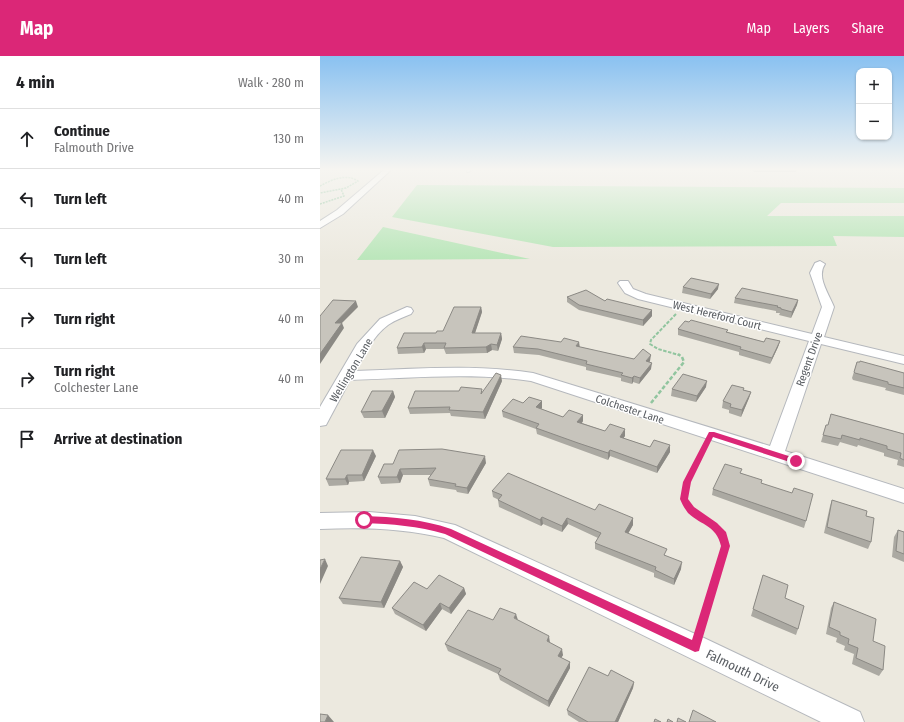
<!DOCTYPE html>
<meta charset="utf-8">
<style>
:root{--surface:#fff;--page:#f2f2f2;--text:#202124;--muted:#757577;--line:#e0e0e0;--accent:#db2777}
body{margin:0;font-family:"Fira Sans Condensed",sans-serif;background:var(--page);color:var(--text)}
.controls{position:absolute;right:12px;top:12px;display:grid;overflow:hidden;border-radius:8px;box-shadow:0 1px 3px #0004}
.controls button{width:36px;height:36px;display:grid;place-items:center;padding:0;border:0;border-bottom:1px solid var(--line);background:var(--surface);color:var(--text);font:20px sans-serif}
.stop{position:absolute;width:12px;height:12px;margin:-9px;border:3px solid #db2777;border-radius:50%;background:#fff}
.stop.end{background:#db2777;border-color:#fff;box-shadow:0 1px 4px #0008}
.list{margin:0;padding:0;list-style:none}
h2{display:flex;justify-content:space-between;align-items:center;height:52px;margin:0;padding:0 16px;font-size:17px}
h2 small{font-size:13px;font-weight:400;color:var(--muted)}
.list li{display:grid;grid-template-columns:26px 1fr auto;gap:12px;align-items:center;box-sizing:border-box;height:60px;padding:0 16px;border-top:1px solid var(--line)}
.list b{display:block;font-size:15px;white-space:nowrap}
.list p{margin:0;font-size:13px;white-space:nowrap;color:var(--muted)}
.list em{font-size:13px;font-style:normal;color:var(--muted)}
.icon{flex:none;width:22px;height:22px;fill:none;stroke:currentColor;stroke-width:2;stroke-linecap:round;stroke-linejoin:round}
.map{position:relative;flex:none;width:584px;height:666px;overflow:hidden}
header{display:flex;align-items:center;gap:24px;box-sizing:border-box;height:56px;padding:0 20px;background:var(--accent);color:#fff}
header strong{font-size:19px}
nav{display:flex;gap:22px;margin-inline-start:auto;font-size:14px}
main{display:flex}
aside{flex:1;background:var(--surface)}
.map>svg:first-child{display:block}
.green{fill:#b9e6b9}
.lines{fill:none;stroke-linecap:round;stroke-linejoin:round}
.service-casing{stroke:#b5b8bd;stroke-width:2}
.minor-casing{stroke:#b5b8bd;stroke-width:2}
.path-far4{stroke:#91c59f;stroke-width:1.5;stroke-dasharray:2 1;stroke-linecap:butt}
.path-far3{stroke:#91c59f;stroke-width:2;stroke-dasharray:3.5 1.5;stroke-linecap:butt}
.path-far2{stroke:#91c59f;stroke-width:2.5;stroke-dasharray:4 2;stroke-linecap:butt}
.path-far1{stroke:#91c59f;stroke-width:3;stroke-dasharray:5 2.5;stroke-linecap:butt}
.path{stroke:#91c59f;stroke-width:4;stroke-dasharray:6 3;stroke-linecap:butt}
.service{fill:#fff;fill-rule:evenodd}
.minor{fill:#fff;fill-rule:evenodd}
.wall{fill:#aba9a2}
.shaded-wall{fill:#8b8984}
.building{fill:#c7c4bc;stroke:#8b8984}
.route{fill:#db2777}
.labels{text-anchor:middle;stroke-width:3;stroke-linejoin:round;paint-order:stroke}
.street-label{font-size:11px;fill:#585c61;stroke:#fff}
.near-street-label{font-size:13px;fill:#585c61;stroke:#fff}
</style>
<header>
<strong>Map</strong>
<nav><a>Map</a><a>Layers</a><a>Share</a></nav>
</header>
<main>
<aside>
<h2>4 min<small>Walk · 280 m</small></h2>
<ul class="list">
<li><svg class="icon" aria-label="ahead" viewBox="0 0 24 24"><path d="M12 20V5M6 11l6-6 6 6"/></svg><div><b>Continue</b><p>Falmouth Drive</p></div><em>130 m</em></li>
<li><svg class="icon" aria-label="left" viewBox="0 0 24 24"><path d="M17 20v-9H6M10 6l-5 5 5 5"/></svg><div><b>Turn left</b></div><em>40 m</em></li>
<li><svg class="icon" aria-label="left" viewBox="0 0 24 24"><path d="M17 20v-9H6M10 6l-5 5 5 5"/></svg><div><b>Turn left</b></div><em>30 m</em></li>
<li><svg class="icon" aria-label="right" viewBox="0 0 24 24"><path d="M7 20v-9h11M14 6l5 5-5 5"/></svg><div><b>Turn right</b></div><em>40 m</em></li>
<li><svg class="icon" aria-label="right" viewBox="0 0 24 24"><path d="M7 20v-9h11M14 6l5 5-5 5"/></svg><div><b>Turn right</b><p>Colchester Lane</p></div><em>40 m</em></li>
<li><svg class="icon" aria-label="arrive" viewBox="0 0 24 24"><path d="M6 21V4h12l-3 4 3 4H6"/></svg><div><b>Arrive at destination</b></div></li>
</ul>
</aside>
<div class="map">
<svg width="584" height="666" viewBox="0 0 584 666">
<rect width="100%" height="100%" fill="#ece9df"/>
<!-- green -->
<path class="green" d="M97 129 584 132V147H461L447 160H584V181L513 180 517 190 233 191 72 161Z
M63 171 210 203 37 204Z"/>
<g class="lines">
<defs>
<path id="service" d="M148 113H152L149 116H147Z"/>
<path id="minor" d="M65 113H72L23 158 0 172V165L17 154Z
M500 205 505 208C496 221 509 238 514 251L504 281 584 300V308L501 288 465 395 584 433V447L211 325C151 316 91 322 30 324L6 369 0 370V351L37 288 60 263 87 251 91 252 93 255 91 258C84 261 75 264 68 269 53 280 44 299 35 315 95 313 154 308 213 317L450 390 489 285 318 243 305 237 298 227 300 225H308L313 233 326 238 492 278 502 251 490 217 495 207Z
M49 456 95 460 135 469 384 582 540 656 544 666H501L124 482C83 472 42 471 0 473V457Z"/>
</defs>
<!-- service casing -->
<use href="#service" class="service-casing"/>
<!-- minor casing -->
<use href="#minor" class="minor-casing"/>
<!-- path-far4 -->
<path class="path-far4" d="M0 130C11 124 26 117 38 125L26 132 0 137
M0 148 24 140 21 133"/>
<!-- path-far3 -->
<path class="path-far3" d="M356 258 331 284 330 288 338 293 359 299"/>
<!-- path-far2 -->
<path class="path-far2" d="M331 347 364 306 362 301 358 298
M383 395 387 387"/>
<!-- path-far1 -->
<path class="path-far1" d="M383 394 367 426 364 443 371 454 394 470 402 478 405 490 397 515"/>
<!-- path -->
<path class="path" d="M380 574 398 514"/>
<!-- service -->
<use href="#service" class="service"/>
<!-- minor -->
<use href="#minor" class="minor"/>
</g>
<!-- wall -->
<path class="wall" d="M431 113H477L476 116H434Z
M363 231 398 233 390 243 362 237Z
M247 241 285 245 332 260 323 270 259 254 247 246Z
M415 242 478 244 477 249 471 262 459 259 460 257H456V255L414 247Z
M161 251 162 256 155 277H181L182 283 178 295 172 294 167 297 126 298 124 293H106L104 297 78 298 77 292 116 277 123 275Z
M358 273 408 274 407 276 444 286 460 285 458 291 450 308 419 299V296L358 279Z
M193 291H260L314 303 330 305 329 306 331 313 319 328 313 326 312 328 301 325V322L266 314V311L219 299 194 297Z
M537 306 584 317V339L565 334 566 332 533 324 532 322Z
M182 325 165 363 131 360 130 357 90 358 88 352 162 336Z
M386 331 376 346 351 340 352 333Z
M424 332 423 334 431 336 429 342 421 361 409 357V354L402 352 403 345Z
M73 335 75 341 65 362H44L41 356Z
M222 345V352L221 353 243 361 263 359V365L262 367 285 375 305 380 303 382 330 391 350 396 337 417 290 400 288 404 217 378 216 373 183 361 182 355 203 347Z
M511 358 584 378V411L577 409 578 404 564 400V397L538 389 537 391 520 386 518 390 501 386 506 369H508Z
M56 400 44 425 29 426 28 429 9 430 6 423Z
M166 407 148 438 137 436 136 434 110 430 108 423 111 419H83L80 427 61 428 58 421 64 408Z
M421 417 441 427 486 465 484 472 392 439 393 433Z
M172 435 275 454 313 462V469L308 477 346 500 361 513 354 529 334 521V517L275 493V487L278 482 248 468 242 476 223 468 221 470 179 451 178 444H179L173 441Z
M512 444 546 460 551 486 548 493 504 477 510 450Z
M578 474 584 476V506L572 501 574 481Z
M80 505 83 511 64 552 23 548 19 542Z
M443 519 465 542 478 573 476 579 431 560Z
M144 532 146 538 131 558 122 553 106 575 75 558 72 552 107 533Z
M514 546 553 585 563 614 559 620 532 608 534 598 524 594 525 590 516 586 517 582 506 578 511 552Z
M173 564H198L230 587 243 599 241 602 250 606V612L229 651 180 624 178 618 128 595 125 588Z
M314 626 313 632 298 666H259L248 659 247 654Z"/>
<!-- shaded-wall -->
<path class="shaded-wall" d="M399 228 398 233 390 243 391 238Z
M478 244 477 249 471 262 472 256Z
M36 245 38 251 22 267 24 272 0 308V298L15 267Z
M161 251 162 256 153 283 152 277Z
M332 254V260L323 270V264Z
M181 277 182 283 178 295 177 289Z
M460 285 458 291 450 308 452 302Z
M259 286 260 292 256 290Z
M104 287 106 293 104 297 102 291Z
M171 288 172 294 167 297 166 291Z
M331 299 330 305 325 311 326 305Z
M332 307 331 313 319 328 320 322Z
M181 319 182 325 165 363 163 356Z
M314 320 313 326 312 328V322Z
M387 325 386 331 376 346 377 340Z
M73 335 75 341 65 362 62 355Z
M431 336 429 342 421 361 422 354Z
M222 345V352L217 358 216 351Z
M263 359V365L258 372 257 366Z
M305 373V380L300 387V381Z
M350 389V396L337 417V411Z
M53 394 56 400 44 425 42 419Z
M290 394V400L288 404V397Z
M165 400 166 407 148 438 147 432Z
M80 413 83 419 80 427 77 421Z
M27 419 29 426 28 429 25 423Z
M222 461 223 468 221 470 220 464Z
M247 462 248 468 242 476V470Z
M313 462V469L305 483V476Z
M5 503 8 510 0 528V513Z
M80 505 83 511 64 552 61 546Z
M362 506 361 513 354 529V523Z
M144 532 146 538 131 558 129 552Z
M120 547 122 553 106 575 103 569Z
M196 558 198 564 194 562Z
M229 580 230 587 227 585Z
M242 593 243 599 239 606 238 600Z
M250 606V612L229 651 228 645Z
M314 626 313 632 298 666H295Z
M8 659 14 666H5Z"/>
<!-- building -->
<path class="building" d="M371 222 399 228 391 238 363 231Z
M422 232 478 244 472 256 461 253V252L457 251 458 250 415 242Z
M266 234 285 245 287 243 332 254 323 264 259 249 247 241Z
M13 244 36 245 15 267H22L0 298V260Z
M134 251H161L152 277H181L177 289 171 288 166 291 124 292 126 287H104L102 291 77 292 84 277H116L117 275H123Z
M371 264 408 274 406 276 444 286 446 282 460 285 452 302 420 293 421 291 358 273 365 265 369 266Z
M201 280 241 286 244 282 259 286 256 290 314 303 323 293 331 299 326 305 332 307 320 322 314 320 312 322 301 319 303 317 266 308 267 305 218 293 193 291Z
M540 305 584 317V332L568 328V326L535 317 534 316 537 306H540Z
M176 317 181 319 163 356 129 354 130 351 88 352 95 335H139L141 331 162 333 161 338Z
M363 318 387 325 377 340 352 333Z
M412 329 424 332 423 334 431 336 422 354 410 351 411 348 403 345Z
M52 335H73L62 355 41 356Z
M209 341 222 345 216 351 243 361 249 354 263 359 257 366 285 375 290 368 305 373 300 381 330 391 334 384 350 389 337 411 290 394 288 397 258 387 216 372 219 368 182 355 193 343 203 347Z
M511 358 584 378V404L580 402 581 397 567 393V390L540 382V384L522 379 521 383 503 379 506 369H508Z
M122 393 165 400 147 432 135 430 136 428 108 423 116 412 80 413 77 421H58L64 408H73L79 394Z
M21 394H53L42 419H27L25 423H6Z
M405 408 422 413 420 417 442 424 441 427 472 437 474 432 493 438 486 465 393 433Z
M188 417 275 454 279 448 313 462 305 476 347 493 344 499 362 506 354 523 335 514 336 511 275 487 281 477 247 462 242 470 222 461 220 464 178 444 182 439 172 435Z
M512 444 547 455 546 460 554 462 551 486 507 471Z
M578 474 584 476V498L576 495Z
M41 501 80 505 61 546 19 542Z
M5 503 0 513V504Z
M119 519 144 532 129 552 120 547 103 569 72 552 94 526 107 533Z
M443 519 468 529 465 542 484 550 478 573 433 553Z
M514 546 556 563 553 585 565 590 563 614 536 602 538 592 528 588 529 583 520 579V576L509 571Z
M180 552 196 558 194 562 229 580 227 585 242 593 238 600 250 606 228 645 178 618 181 613 125 588 148 554 173 564Z
M269 611 288 620 291 614 314 626 295 666H268L247 654Z
M373 654 396 666H369Z
M0 658 8 659 5 666H0Z
M358 662 366 666H357Z
M335 663 341 666H334Z
M348 663 353 666H347Z"/>
<!-- sky -->
<linearGradient id="sky" x2="0" y2="1"><stop stop-color="#89c1f1"/><stop offset="0.55" stop-color="#f6f5f1"/><stop offset="1" stop-color="#f6f5f1" stop-opacity="0"/></linearGradient>
<rect width="584" height="206" fill="url(#sky)"/>
<!-- route -->
<path class="route" d="M389 376H394L478 403 480 405 476 408 393 381 371 426 368 443 374 451 397 467 406 476 410 490 380 591 379 595 375 596 125 478C98 470 72 468 44 467L40 464 44 460C74 461 102 463 131 473L372 584 401 490C396 469 382 470 368 457 365 453 362 448 360 443L363 426Z"/>
<g class="labels">
<!-- street labels -->
<g class="street-label">
<text transform="translate(397 259) rotate(14)" y="4">West Hereford Court</text>
<text transform="translate(489 303) rotate(-70)" y="4">Regent Drive</text>
<text transform="translate(31 314) rotate(-59)" y="4">Wellington Lane</text>
<text transform="translate(310 353) rotate(18)" y="4">Colchester Lane</text>
</g>
<!-- near-street labels -->
<g class="near-street-label">
<text transform="translate(423 614) rotate(26)" y="5">Falmouth Drive</text>
</g>
</g>
</svg>
<div class="controls">
<button>+</button>
<button>−</button>
</div>
<div class="stop" style="left:44px;top:464px"></div>
<div class="stop end" style="left:476px;top:405px"></div>
</div>
</main>
